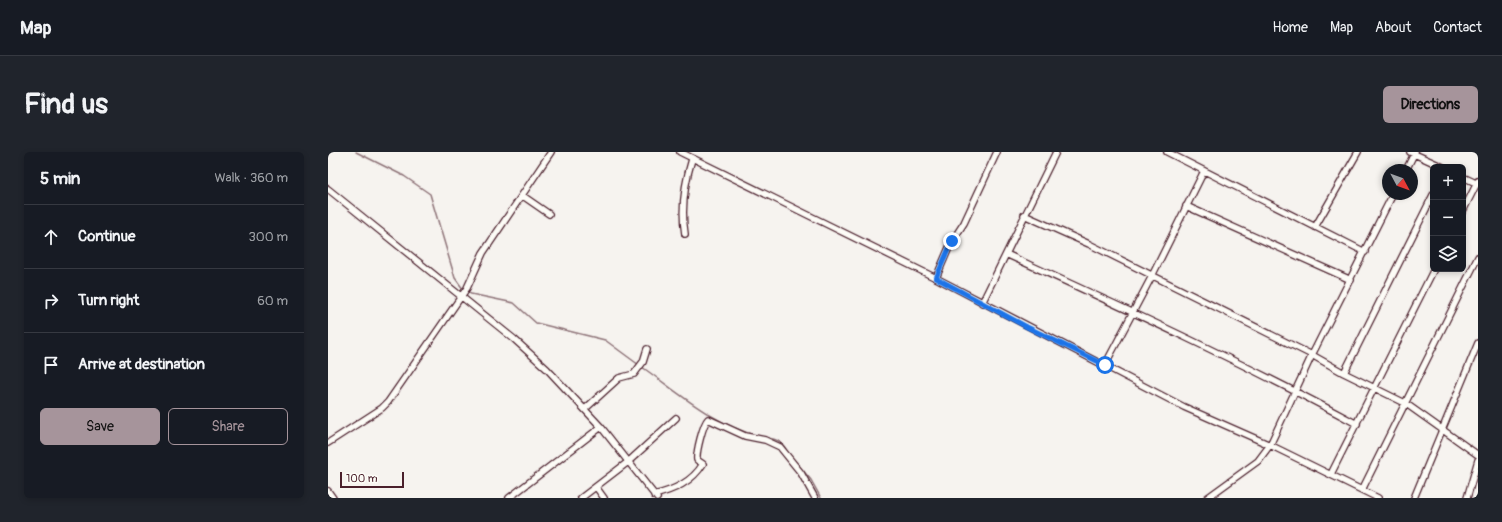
<!DOCTYPE html>
<meta charset="utf-8">
<style>
:root{--surface:#171b24;--page:#20242c;--text:#f1f3f6;--muted:#9ea1a6;--line:#363941;--accent:#a6949b}
body{margin:0;font-family:Pangolin,sans-serif;background:var(--page);color:var(--text)}
.controls{position:absolute;right:12px;top:12px;display:grid;overflow:hidden;border-radius:6px;box-shadow:0 2px 6px #0003}
.controls button{width:36px;height:36px;display:grid;place-items:center;padding:0;border:0;border-bottom:1px solid var(--line);background:var(--surface);color:var(--text);font:20px sans-serif}
.compass{position:absolute;left:1054px;top:12px;width:36px;height:36px;border-radius:50%;background:var(--surface);box-shadow:0 2px 6px #0003;rotate:131deg}
.scale{position:absolute;left:12px;bottom:10px;width:64px;box-sizing:border-box;padding-left:4px;border:2px solid #4a1f2b;border-top:0;font-size:11px;line-height:14px;white-space:nowrap;color:#4a1f2b;-webkit-text-stroke:3px #fdfcf7;paint-order:stroke}
.stop{position:absolute;width:12px;height:12px;margin:-9px;border:3px solid #1a73e8;border-radius:50%;background:#fff}
.stop.end{background:#1a73e8;border-color:#fff;box-shadow:0 1px 4px #0008}
.list{margin:0;padding:0;list-style:none}
h2{display:flex;justify-content:space-between;align-items:center;height:52px;margin:0;padding:0 16px;font-size:17px}
h2 small{font-size:13px;font-weight:400;color:var(--muted)}
.list li{display:grid;grid-template-columns:26px 1fr auto;gap:12px;align-items:center;box-sizing:border-box;height:64px;padding:0 16px;border-top:1px solid var(--line)}
.list b{display:block;font-size:15px;white-space:nowrap}
.list em{font-size:13px;font-style:normal;color:var(--muted)}
.actions{display:flex;gap:8px;padding:12px 16px}
.actions a{flex:1;padding:9px 0;border:1px solid var(--accent);border-radius:6px;text-align:center;font-size:14px;color:var(--accent)}
.actions .main{background:var(--accent);color:#111}
.icon{flex:none;width:22px;height:22px;fill:none;stroke:currentColor;stroke-width:2;stroke-linecap:round;stroke-linejoin:round}
.map{position:relative;flex:none;width:1150px;height:346px;overflow:hidden;border-radius:6px}
header{display:flex;align-items:center;gap:24px;box-sizing:border-box;height:56px;padding:0 20px;background:var(--surface);border-bottom:1px solid var(--line)}
header strong{font-size:19px}
nav{display:flex;gap:22px;margin-inline-start:auto;font-size:14px}
.intro{display:flex;align-items:center;justify-content:space-between;box-sizing:border-box;height:96px;padding:0 24px}
h1{margin:0;font-size:28px}
.button{padding:10px 18px;border-radius:6px;background:var(--accent);color:#111;font-size:14px;font-weight:700}
main{display:flex;gap:24px;padding:0 24px}
aside{flex:1;background:var(--surface);border-radius:6px;box-shadow:0 2px 6px #0003}
.map>svg:first-child{display:block}
.lines{fill:none;stroke-linecap:round;stroke-linejoin:round}
.stream{stroke:#8e7378;stroke-width:1.5}
.minor-casing{stroke:#4a1f2b;stroke-width:8}
.minor{stroke:#fdfcf7;stroke-width:5.5}
.route{stroke:#1a73e8;stroke-width:5}
</style>
<header>
<strong>Map</strong>
<nav><a>Home</a><a>Map</a><a>About</a><a>Contact</a></nav>
</header>
<div class="intro"><h1>Find us</h1><a class="button">Directions</a></div>
<main>
<aside>
<h2>5 min<small>Walk · 360 m</small></h2>
<ul class="list">
<li><svg class="icon" aria-label="ahead" viewBox="0 0 24 24"><path d="M12 20V5M6 11l6-6 6 6"/></svg><div><b>Continue</b></div><em>300 m</em></li>
<li><svg class="icon" aria-label="right" viewBox="0 0 24 24"><path d="M7 20v-9h11M14 6l5 5-5 5"/></svg><div><b>Turn right</b></div><em>60 m</em></li>
<li><svg class="icon" aria-label="arrive" viewBox="0 0 24 24"><path d="M6 21V4h12l-3 4 3 4H6"/></svg><div><b>Arrive at destination</b></div></li>
</ul>
<div class="actions"><a class="main">Save</a><a>Share</a></div>
</aside>
<div class="map">
<svg width="1150" height="346" viewBox="0 0 1150 346">
<rect width="100%" height="100%" fill="#f6f3ef"/>
<filter id="ink" filterUnits="userSpaceOnUse"><feTurbulence type="fractalNoise" baseFrequency=".025" numOctaves="2"/><feDisplacementMap in="SourceGraphic" scale="8" xChannelSelector="R" yChannelSelector="G"/><feConvolveMatrix kernelMatrix="1 2 1 2 8 2 1 2 1" color-interpolation-filters="sRGB"/></filter>
<g filter="url(#ink)">
<g class="lines">
<!-- stream -->
<path class="stream" d="M28 0 76 24 102 42 127 126 135 137
M138 139 143 142 186 151 208 171 277 188 311 213
M314 215C351 241 385 272 430 284
M438 286C450 287 455 290 460 301
M467 309 483 328 493 346"/>
<defs>
<path id="minor" d="M352 0 608 126 856 255 942 293 1050 346
M839 0 1037 100
M1082 0 1115 15
M1078 18 1087 0
M1135 25 1150 32
M0 37 186 187 219 217 273 275 329 346
M195 44 221 62
M858 54 1023 128
M1135 59 1150 29
M696 63 761 92 984 203 1016 221 1077 251 1150 303
M987 75 1030 0
M357 82C353 58 357 30 364 7
M678 102C796 156 914 210 1029 272
M608 126 623 91 636 71 669 0
M654 151 728 0
M777 213 824 124 876 19
M1016 221 1105 43
M257 257 291 226 306 222 315 210 319 197
M0 291 54 256 60 250 139 136 155 101 223 0
M1003 322 1106 117
M268 335 276 346
M1034 338 1150 105
M0 339 5 346
M326 343C346 338 364 330 375 312L369 308C368 300 375 272 380 267L417 284 437 288 452 295 473 321 487 346
M181 346 273 275
M253 346 300 310 348 266
M879 346 930 309 942 293 984 203 1065 42
M1086 346 1150 191
M1139 346 1150 308"/>
</defs>
<!-- minor casing -->
<use href="#minor" class="minor-casing"/>
<!-- minor -->
<use href="#minor" class="minor"/>
</g>
</g>
<g class="lines" filter="url(#ink)">
<!-- route -->
<path class="route" d="M624 89 608 126 699 175 777 213"/>
</g>
</svg>
<div class="controls">
<button>+</button>
<button>−</button>
<button><svg class="icon" aria-label="layers" viewBox="0 0 24 24"><path d="M12 4l9 5-9 5-9-5zM3 14l9 5 9-5"/></svg></button>
</div>
<svg class="compass" viewBox="-18 -18 36 36"><path d="M0-13l5 13h-10z" fill="#e53935"/><path d="M0 13l5-13h-10z" fill="#9ea1a6"/></svg>
<div class="scale">100 m</div>
<div class="stop" style="left:777px;top:213px"></div>
<div class="stop end" style="left:624px;top:89px"></div>
</div>
</main>
